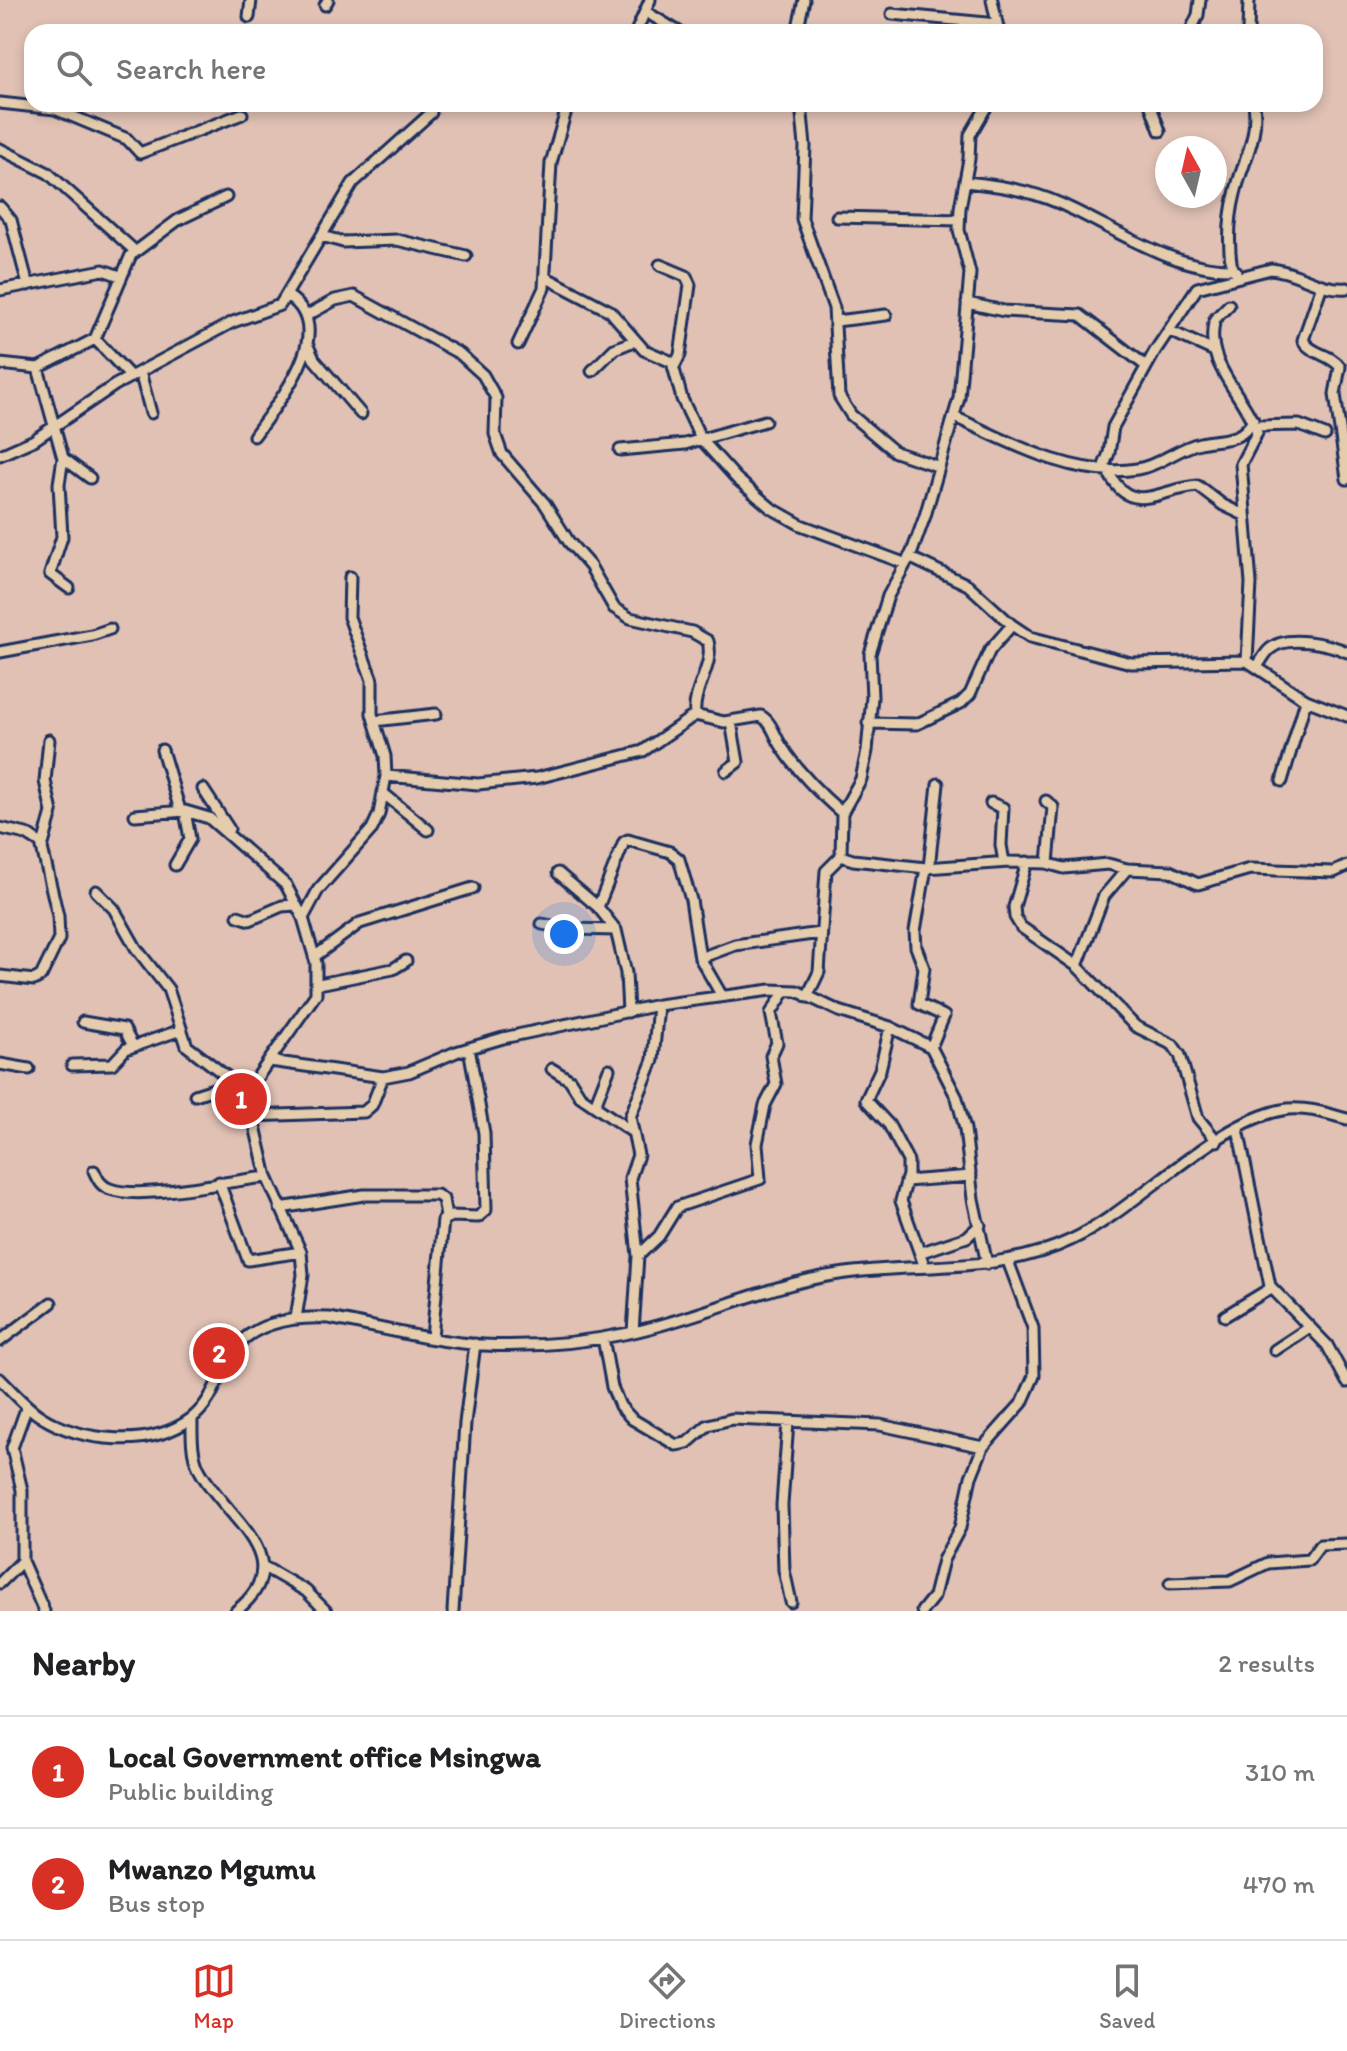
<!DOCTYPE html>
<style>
:root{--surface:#fff;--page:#f2f2f2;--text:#202124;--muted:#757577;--line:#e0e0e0;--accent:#d93025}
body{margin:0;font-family:Itim,sans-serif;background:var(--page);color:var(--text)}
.compass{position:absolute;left:1155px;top:136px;width:72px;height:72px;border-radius:50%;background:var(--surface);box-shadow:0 4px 12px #0003;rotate:352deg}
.you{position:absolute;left:564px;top:934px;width:28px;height:28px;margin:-20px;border:6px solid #fff;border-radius:50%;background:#1a73e8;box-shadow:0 0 0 12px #1a73e833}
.badge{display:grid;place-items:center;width:52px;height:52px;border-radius:50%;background:var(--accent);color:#fff;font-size:26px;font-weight:700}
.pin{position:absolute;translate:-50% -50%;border:4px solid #fff;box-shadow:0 2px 8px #0006}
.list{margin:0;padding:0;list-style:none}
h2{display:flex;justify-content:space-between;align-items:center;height:104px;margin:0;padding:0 32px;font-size:34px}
h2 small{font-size:26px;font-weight:400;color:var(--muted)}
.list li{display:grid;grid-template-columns:52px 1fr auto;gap:24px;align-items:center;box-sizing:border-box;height:112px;padding:0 32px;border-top:2px solid var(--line)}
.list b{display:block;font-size:30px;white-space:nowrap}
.list p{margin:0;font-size:26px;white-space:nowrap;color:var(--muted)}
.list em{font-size:26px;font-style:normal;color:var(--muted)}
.icon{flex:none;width:44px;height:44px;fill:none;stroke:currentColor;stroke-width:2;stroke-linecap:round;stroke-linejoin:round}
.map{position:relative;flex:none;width:1347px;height:1611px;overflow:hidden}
.search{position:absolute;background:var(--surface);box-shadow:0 4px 12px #0003;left:24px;right:24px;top:24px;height:88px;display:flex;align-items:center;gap:20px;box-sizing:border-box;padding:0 28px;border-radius:24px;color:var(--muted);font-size:30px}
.sheet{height:328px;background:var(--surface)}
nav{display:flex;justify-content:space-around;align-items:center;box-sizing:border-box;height:112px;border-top:2px solid var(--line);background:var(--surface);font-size:22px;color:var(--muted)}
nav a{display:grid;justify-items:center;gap:4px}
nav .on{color:var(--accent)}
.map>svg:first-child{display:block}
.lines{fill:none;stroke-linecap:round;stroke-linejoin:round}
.minor-casing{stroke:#1b2f5e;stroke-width:15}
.minor{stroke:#e4ccac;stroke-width:9}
</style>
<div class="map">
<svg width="1347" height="1611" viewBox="0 0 1347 1611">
<rect width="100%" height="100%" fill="#e0c1b4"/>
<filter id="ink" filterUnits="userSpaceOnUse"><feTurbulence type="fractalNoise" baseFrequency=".0125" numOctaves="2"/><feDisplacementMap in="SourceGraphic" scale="16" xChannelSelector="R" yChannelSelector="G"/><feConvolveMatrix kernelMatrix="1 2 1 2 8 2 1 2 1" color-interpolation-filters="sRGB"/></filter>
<g filter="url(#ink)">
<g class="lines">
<defs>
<path id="minor" d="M992 0 999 32
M325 5 328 0
M646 12 679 32
M892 14 997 24
M249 17 251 0
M636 32 650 0
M797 32 804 0
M1190 32 1198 15 1200 0
M1248 32 1249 0
M0 103 55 109 127 139 140 153 242 114
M801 104 805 146 802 219 834 308 839 396 851 415 895 452 937 466
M988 104 970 135 969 159 960 208 959 230 970 273 959 398 925 516 912 552 888 596 870 654 872 697 867 751 861 779 842 813 841 856 853 860 926 868 1009 862 1046 863 1064 868 1108 864 1127 869 1170 871 1198 884 1250 869 1334 872 1347 866
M1150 104 1160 131
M0 149 48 173 135 251
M965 182C997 185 1031 190 1061 204 1113 227 1172 270 1232 269
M0 207 11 220 28 285
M837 217 959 220
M322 236 343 242 397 240 466 256
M660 265 686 276 690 285 680 355 675 365
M1236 271 1232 269C1228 245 1229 218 1235 194 1242 162 1259 139 1254 104
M545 277 610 311 644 350 672 362 682 399 701 439 737 479 771 508 801 525 904 563
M1322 285 1303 340C1310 354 1331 354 1340 367L1335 394 1347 479
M0 290 103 270 120 276
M967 303 1004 311 1080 315 1146 366
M1229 305 1215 319C1202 364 1245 394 1257 433L1241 464 1251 583 1247 661
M306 316 335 300 354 296 460 354 483 375 496 398 495 434 502 454 545 504 569 542 590 566 614 608 630 618 692 632 708 641C715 666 692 689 695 715
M836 321 886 315
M1170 331 1214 351
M95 339 131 377
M518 344 544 288 551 163 568 104
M308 346 314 359 361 414
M0 364 38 368 95 339 131 255 178 220 226 197
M38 368 63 458 59 484 62 537 50 574 69 588
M592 371 614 349 634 341
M140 372 151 413
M955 417C1008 442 1076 479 1137 469 1159 466 1178 448 1200 443 1222 438 1241 443 1253 420
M1255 426 1299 425 1325 435
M254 436C278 402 340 330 288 296
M620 450 685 444 765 421
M0 455 34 440 115 385 233 322 280 305 353 183 431 113
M63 458 90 478
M1103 468 1109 453 1113 427 1155 351 1197 288 1271 269C1298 271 1320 291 1347 288
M1107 469C1130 519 1158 489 1198 486L1223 505 1244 515
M909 557 968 585 1012 625 1030 637 1131 663 1247 661 1306 700 1347 716
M0 652 92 635 110 629
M1258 665C1262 660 1265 653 1270 649 1286 634 1330 644 1347 652
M374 721 436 714
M868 723 917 724 961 703 970 694 990 650 1012 625
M162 750 180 810
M726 771 738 762 731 722
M386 776 478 784 537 778 643 751 695 715 724 722 761 716C772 722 775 737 782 747 798 772 820 794 842 813
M1282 781 1306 700
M203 789 229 829
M383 793 428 830
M1046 801 1053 807 1048 863
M991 803 1003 808 1001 845 1004 862
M135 815 185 811 209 818 286 885 303 918 316 963V994L247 1092 267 1177 301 1252 303 1275 296 1318
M0 828 26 834 42 844
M1027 862 1014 907 1015 917 1021 927 1077 966 1135 1026 1173 1045 1180 1055 1198 1118 1217 1141
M175 865 190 839 185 811
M926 868 915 931 916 947 924 968 919 1004 944 1016 931 1047 957 1098 965 1129 973 1199 987 1264
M929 868 938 784
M558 873 598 907
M96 891 114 909 136 948 168 989 187 1046 247 1092
M238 916 250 920 282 906 296 905
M303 918 318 890 372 829 379 814 386 776 385 756 372 714V680L349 617 350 577
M542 924 569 929 616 930
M314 957 360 923 473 888
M700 958 735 945 820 933
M1077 966 1104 896 1127 869
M0 976 34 980 41 976 59 939 58 916 42 848 52 812 45 781 49 740
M319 984 393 969 406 961
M807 997 819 972 826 871 841 856
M628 1012 626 973 616 930 598 907 624 842 628 840 670 852 679 859 691 900 700 958 722 996
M83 1022 124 1029 133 1046
M890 1027 880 1070 866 1100 889 1125 908 1161V1175L901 1201 924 1265
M270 1061 383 1077 409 1072 456 1052 503 1038 658 1005 771 990 797 991 839 1011 890 1027 931 1047
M0 1064 29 1069
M72 1065 112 1064 126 1049 181 1030
M552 1069 570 1080 580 1096 631 1131
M195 1095 232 1083
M595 1105 609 1069
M251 1116 364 1112 372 1105 383 1077
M1238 1129 1270 1286 1327 1345 1347 1382
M94 1171C98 1180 101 1186 110 1189 142 1201 230 1180 267 1177
M906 1181 971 1176
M219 1182 248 1260 301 1252
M280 1208 364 1195H437L443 1199 446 1217
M922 1252 967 1237 980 1225
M638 1256 659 1236 677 1207 760 1179 757 1144 765 1105 776 1084 771 1056 777 1043 771 1013 785 991
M1225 1316 1271 1288
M633 1332 638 1256 630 1178 638 1155 630 1117 653 1060 658 1005
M432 1337 443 1220 452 1216 478 1217 486 1210 484 1133 469 1048
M603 1338 612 1387 620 1406 632 1419 676 1445 687 1443 708 1425 732 1419 880 1425 983 1447
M0 1341 51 1303
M1275 1350 1310 1327
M0 1379C13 1392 25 1406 40 1416 82 1443 151 1449 192 1418 211 1403 217 1381 227 1360 246 1323 291 1316 329 1318 379 1327 432 1342 484 1345 532 1347 582 1343 629 1333 700 1318 766 1285 839 1274 916 1262 998 1275 1071 1240 1138 1209 1216 1119 1288 1109 1308 1107 1328 1114 1347 1119
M27 1406 12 1448 22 1490V1561L44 1611
M192 1418C192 1434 191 1451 198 1467 222 1517 303 1558 236 1611
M788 1422 782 1505 784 1570 791 1602
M264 1567 306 1591 326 1611
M0 1583 22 1561
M1170 1583 1230 1581 1268 1563 1309 1560 1320 1545 1347 1544
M453 1611 465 1423 475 1344
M922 1611 934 1596 943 1560 960 1528 971 1477 983 1447 1022 1403 1034 1376 1033 1328 1008 1261"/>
</defs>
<!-- minor casing -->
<use href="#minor" class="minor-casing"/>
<!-- minor -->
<use href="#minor" class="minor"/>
</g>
</g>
</svg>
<svg class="compass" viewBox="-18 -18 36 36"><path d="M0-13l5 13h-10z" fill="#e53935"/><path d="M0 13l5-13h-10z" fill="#757577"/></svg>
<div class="you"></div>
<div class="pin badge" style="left:241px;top:1099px">1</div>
<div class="pin badge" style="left:219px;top:1353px">2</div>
<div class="search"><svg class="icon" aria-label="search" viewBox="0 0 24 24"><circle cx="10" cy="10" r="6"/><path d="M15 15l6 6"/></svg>Search here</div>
</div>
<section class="sheet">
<h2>Nearby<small>2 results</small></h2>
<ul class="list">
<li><span class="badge">1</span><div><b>Local Government office Msingwa</b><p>Public building</p></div><em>310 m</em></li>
<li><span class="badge">2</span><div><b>Mwanzo Mgumu</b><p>Bus stop</p></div><em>470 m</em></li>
</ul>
</section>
<nav>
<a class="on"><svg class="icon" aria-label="map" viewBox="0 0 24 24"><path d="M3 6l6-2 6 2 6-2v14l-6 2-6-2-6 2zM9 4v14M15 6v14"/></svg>Map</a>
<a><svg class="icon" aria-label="directions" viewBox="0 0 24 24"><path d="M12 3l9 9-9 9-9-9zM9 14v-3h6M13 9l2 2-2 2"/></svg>Directions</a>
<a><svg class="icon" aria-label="saved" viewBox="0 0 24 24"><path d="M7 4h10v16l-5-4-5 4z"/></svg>Saved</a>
</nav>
